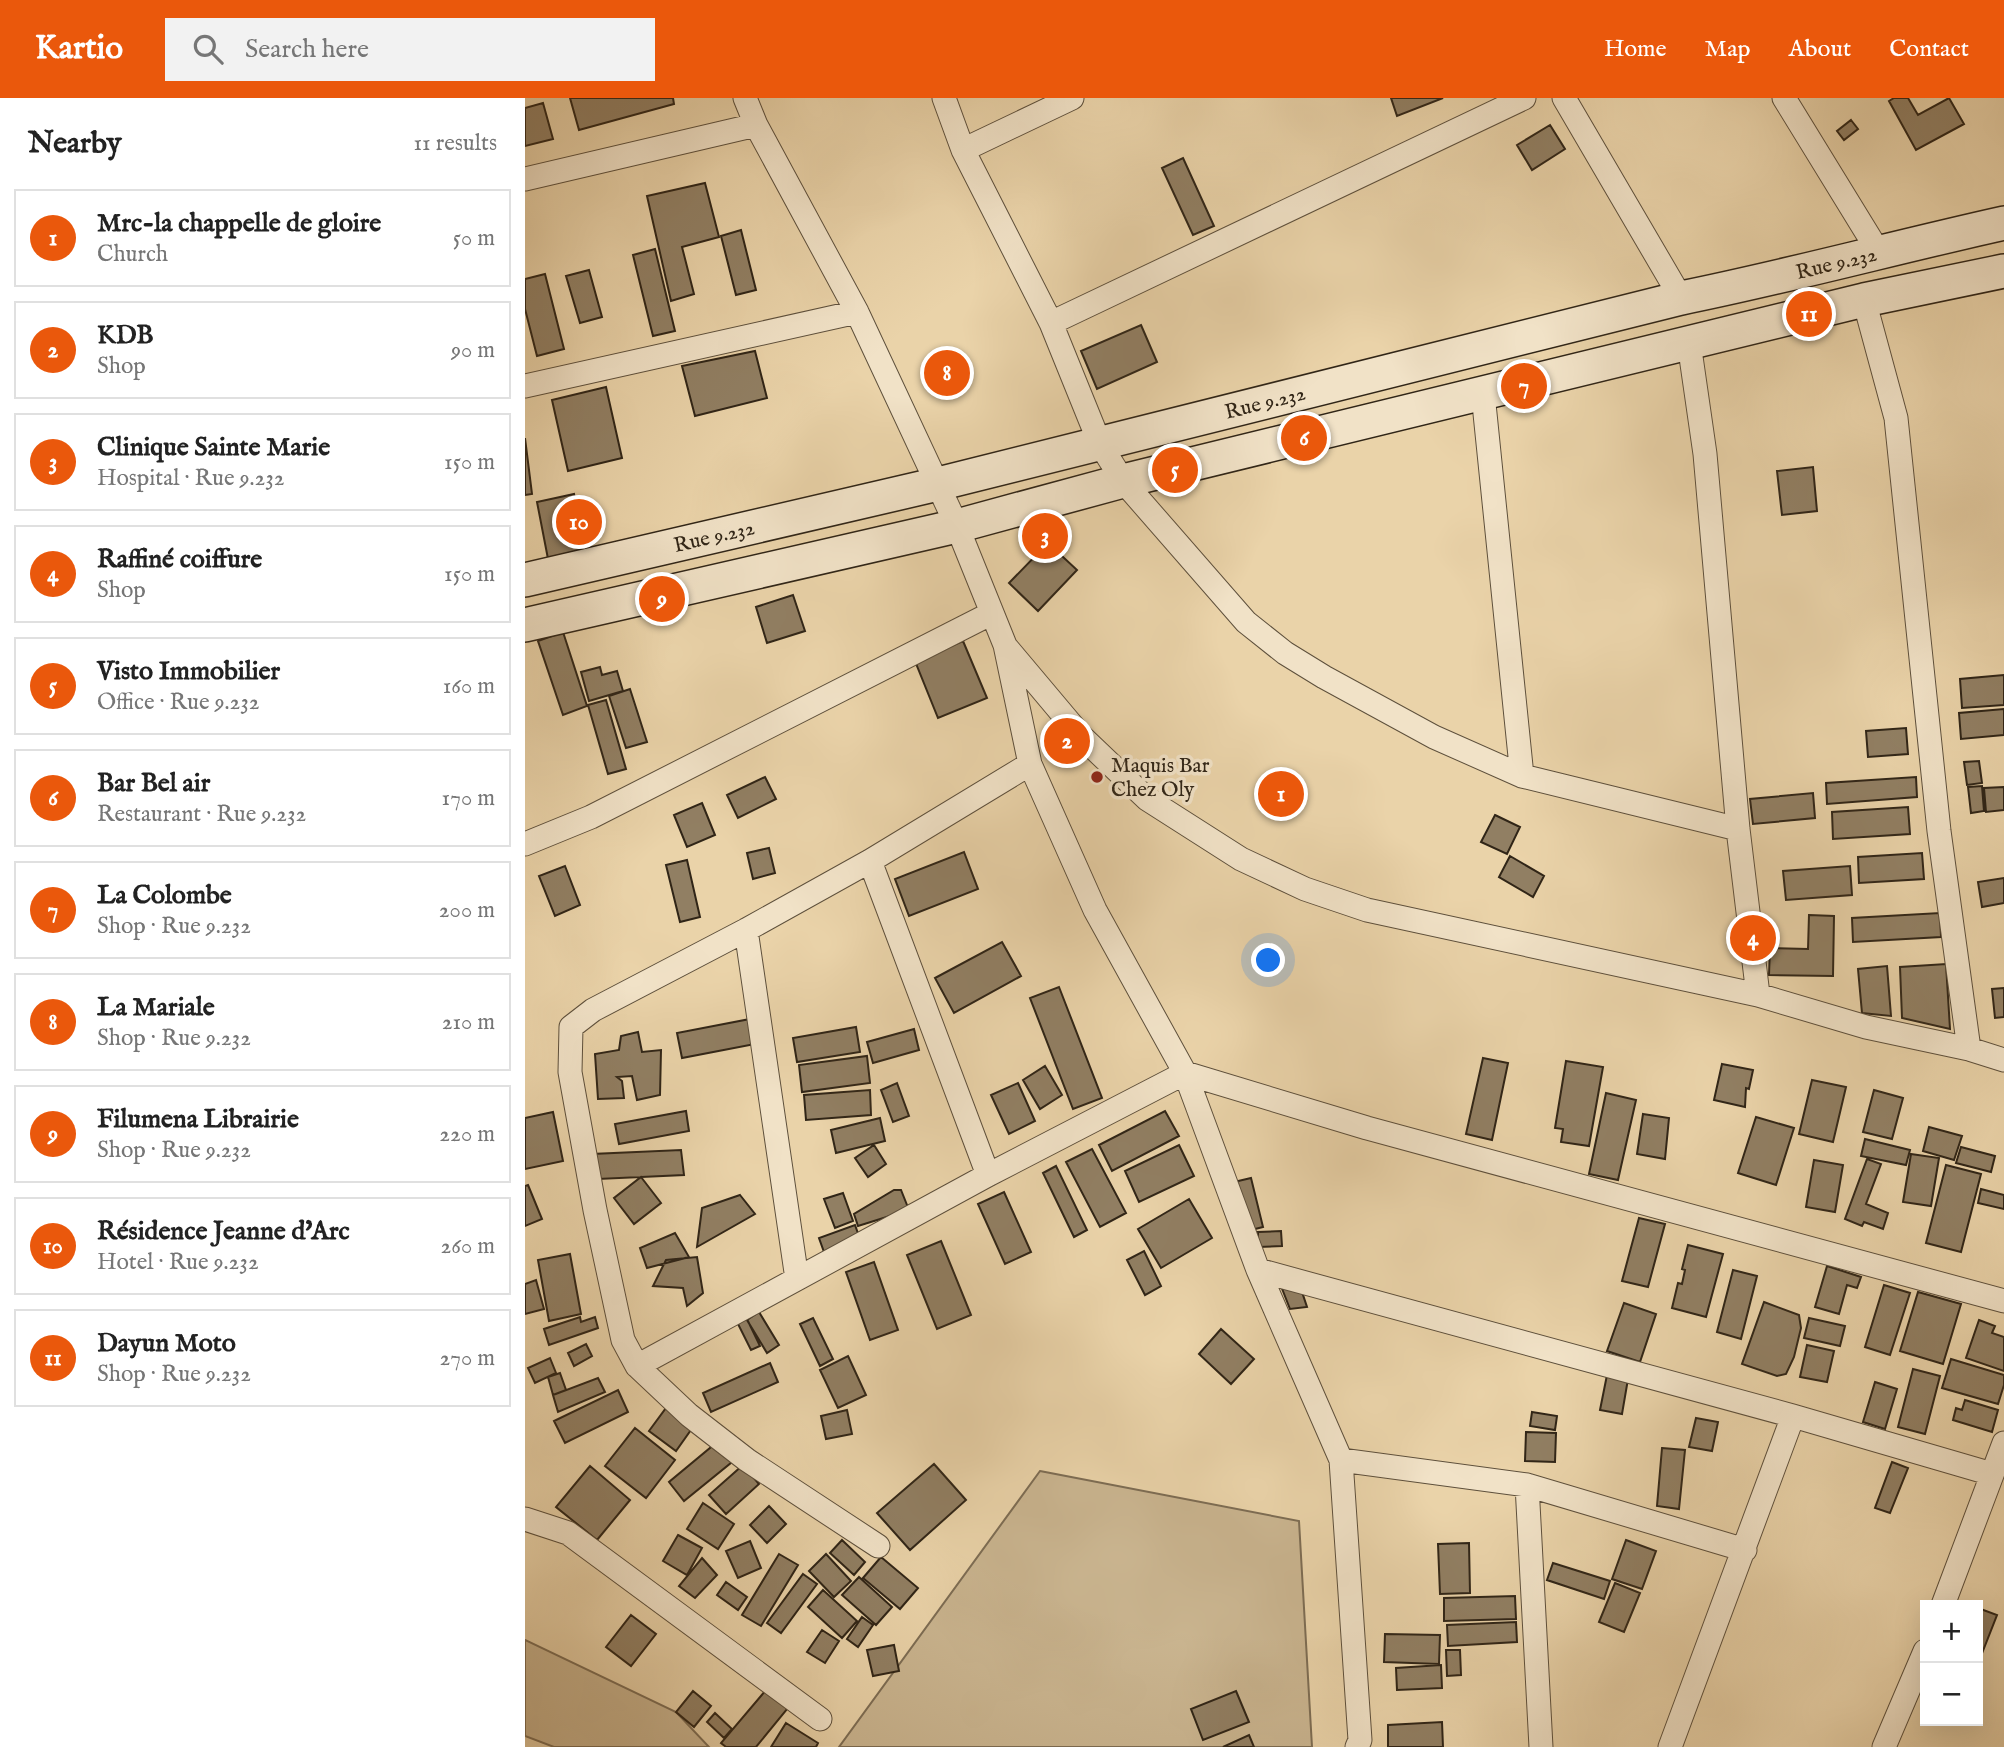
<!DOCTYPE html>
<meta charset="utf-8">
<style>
:root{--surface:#fff;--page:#f2f2f2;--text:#222;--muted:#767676;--line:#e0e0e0;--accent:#ea580c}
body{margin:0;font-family:"IM FELL English",serif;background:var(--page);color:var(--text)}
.controls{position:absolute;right:21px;bottom:21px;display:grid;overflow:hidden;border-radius:0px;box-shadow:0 7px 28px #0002}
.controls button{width:63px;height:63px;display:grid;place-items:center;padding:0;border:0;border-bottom:2px solid var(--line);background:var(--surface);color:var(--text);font:35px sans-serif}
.you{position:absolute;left:744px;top:863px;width:24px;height:24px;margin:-18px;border:5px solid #fff;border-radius:50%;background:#1a73e8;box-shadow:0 0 0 10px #1a73e833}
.badge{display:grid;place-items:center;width:46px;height:46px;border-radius:50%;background:var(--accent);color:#fff;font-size:23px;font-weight:700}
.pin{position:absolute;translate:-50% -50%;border:4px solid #fff;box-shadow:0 2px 7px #0006}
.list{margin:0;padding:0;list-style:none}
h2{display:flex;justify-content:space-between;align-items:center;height:91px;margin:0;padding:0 28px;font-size:30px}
h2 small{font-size:23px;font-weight:400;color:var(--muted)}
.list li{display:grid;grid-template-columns:46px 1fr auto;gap:21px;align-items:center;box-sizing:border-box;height:98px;margin:0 14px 14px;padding:0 14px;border:2px solid var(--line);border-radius:0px}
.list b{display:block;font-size:26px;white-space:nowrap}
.list p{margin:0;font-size:23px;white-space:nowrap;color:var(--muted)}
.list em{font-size:23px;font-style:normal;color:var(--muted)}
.icon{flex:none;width:38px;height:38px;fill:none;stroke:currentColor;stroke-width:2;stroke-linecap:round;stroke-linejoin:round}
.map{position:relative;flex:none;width:1479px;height:1649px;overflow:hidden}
header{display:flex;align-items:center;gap:42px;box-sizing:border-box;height:98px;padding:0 35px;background:var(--accent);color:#fff}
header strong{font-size:33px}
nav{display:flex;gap:38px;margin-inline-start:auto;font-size:24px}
.search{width:490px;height:63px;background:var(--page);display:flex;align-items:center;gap:18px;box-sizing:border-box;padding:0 24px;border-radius:0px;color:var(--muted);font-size:26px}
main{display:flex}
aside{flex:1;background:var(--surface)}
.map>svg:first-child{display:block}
.green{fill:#cab590;stroke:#7d6d54;stroke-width:2}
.building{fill:#917f63;stroke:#302517;stroke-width:2}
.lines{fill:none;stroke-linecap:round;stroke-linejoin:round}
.street-casing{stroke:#5e503c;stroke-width:25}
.secondary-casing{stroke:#302517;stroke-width:36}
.street{stroke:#f1e2c7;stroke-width:23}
.secondary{stroke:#f1e2c7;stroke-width:33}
.poi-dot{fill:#8f2418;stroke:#f1e2c7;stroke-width:2.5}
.labels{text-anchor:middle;stroke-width:7;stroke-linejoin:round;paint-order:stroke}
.street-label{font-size:21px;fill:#302517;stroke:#f1e2c7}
.poi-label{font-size:21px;fill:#302517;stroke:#f1e2c7;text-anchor:start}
</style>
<header>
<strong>Kartio</strong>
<div class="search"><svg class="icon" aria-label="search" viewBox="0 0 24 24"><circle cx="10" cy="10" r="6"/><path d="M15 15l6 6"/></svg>Search here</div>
<nav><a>Home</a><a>Map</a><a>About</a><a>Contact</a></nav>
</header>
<main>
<aside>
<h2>Nearby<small>11 results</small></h2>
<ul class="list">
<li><span class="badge">1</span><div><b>Mrc-la chappelle de gloire</b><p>Church</p></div><em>50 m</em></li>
<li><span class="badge">2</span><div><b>KDB</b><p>Shop</p></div><em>90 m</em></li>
<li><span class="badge">3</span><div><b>Clinique Sainte Marie</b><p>Hospital · Rue 9.232</p></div><em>150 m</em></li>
<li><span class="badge">4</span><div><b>Raffiné coiffure</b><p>Shop</p></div><em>150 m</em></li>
<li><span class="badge">5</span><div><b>Visto Immobilier</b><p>Office · Rue 9.232</p></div><em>160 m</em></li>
<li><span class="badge">6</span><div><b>Bar Bel air</b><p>Restaurant · Rue 9.232</p></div><em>170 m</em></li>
<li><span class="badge">7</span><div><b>La Colombe</b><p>Shop · Rue 9.232</p></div><em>200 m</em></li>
<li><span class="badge">8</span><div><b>La Mariale</b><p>Shop · Rue 9.232</p></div><em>210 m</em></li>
<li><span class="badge">9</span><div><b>Filumena Librairie</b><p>Shop · Rue 9.232</p></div><em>220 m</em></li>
<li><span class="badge">10</span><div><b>Résidence Jeanne d'Arc</b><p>Hotel · Rue 9.232</p></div><em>260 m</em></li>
<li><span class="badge">11</span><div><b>Dayun Moto</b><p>Shop · Rue 9.232</p></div><em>270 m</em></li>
</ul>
</aside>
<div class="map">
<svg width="1479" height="1649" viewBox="0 0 1479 1649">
<rect width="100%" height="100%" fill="#ead3a9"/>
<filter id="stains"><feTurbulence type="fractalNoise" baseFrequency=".00286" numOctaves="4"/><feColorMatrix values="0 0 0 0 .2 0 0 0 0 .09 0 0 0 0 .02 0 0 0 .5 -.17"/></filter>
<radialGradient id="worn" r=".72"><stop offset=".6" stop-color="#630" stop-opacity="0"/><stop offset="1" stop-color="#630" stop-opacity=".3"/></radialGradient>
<!-- green -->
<path class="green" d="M515 1373 774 1423 787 1649H314Z
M0 1542 151 1614 184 1649H29L0 1638Z"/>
<!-- building -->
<path class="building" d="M45 0H148L149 6 54 32Z
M866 0H918L872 18Z
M1369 0H1383L1393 17 1424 0 1439 26 1391 52 1364 3Z
M18 5 28 41 0 48V10Z
M1326 22 1333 31 1319 42 1312 33Z
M1025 27 1040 51 1007 72 992 47Z
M658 60 689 128 668 137 637 70Z
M180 85 194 139 157 149 169 196 146 203 122 98Z
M216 132 231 192 211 197 196 138Z
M130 151 150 233 128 238 108 157Z
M64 172 77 219 55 225 41 178Z
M20 176 39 251 12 258 0 211V181Z
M616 227 632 264 572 291 556 253Z
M230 253 242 300 170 318 157 268Z
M81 289 97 360 43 373 27 302Z
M0 340 7 396 0 397Z
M1288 369 1292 413 1257 417 1252 373Z
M49 396 60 459 24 466 12 404Z
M523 445 552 472 513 513 484 485Z
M268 497 280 533 242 545 231 509Z
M38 534 62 608 38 617 13 543Z
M438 543 462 600 413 620 390 563Z
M75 569 77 577 92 573 98 593 64 603 56 574Z
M1479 577V607L1437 610 1435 581Z
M105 591 122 644 101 650 84 598Z
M81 602 101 671 83 676 63 607Z
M1479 611V637L1436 641 1434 615Z
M1381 630 1383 656 1343 659 1341 633Z
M1454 663 1457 685 1442 687 1439 664Z
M240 679 251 701 213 720 202 697Z
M1391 679 1392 699 1302 706 1301 685Z
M1457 688 1459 713 1446 715 1443 689Z
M1479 689V712L1461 714 1459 690Z
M1288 695 1290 720 1228 726 1225 701Z
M177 705 190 737 162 749 149 717Z
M1383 709 1385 736 1308 741 1307 714Z
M970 717 995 729 982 756 956 744Z
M244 750 250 775 228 781 222 755Z
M439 754 453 791 384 818 370 781Z
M1397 755 1399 781 1334 785 1333 759Z
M985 758 1019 778 1008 799 974 779Z
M162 762 175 819 155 824 141 767Z
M40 768 55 807 30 818 14 778Z
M1325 768 1327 797 1261 802 1258 773Z
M1479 780V805L1457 809 1453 784Z
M1415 815 1416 839 1328 844 1327 820Z
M1284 817 1309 818 1308 878 1244 877 1245 850 1283 851Z
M477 844 496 878 429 915 410 880Z
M1421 866 1425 931 1377 920 1375 869Z
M1362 868 1366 918 1337 915 1333 871Z
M534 889 577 1000 548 1011 505 900Z
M1479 890V919L1470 920 1467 891Z
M225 921 230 946 157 960 152 935Z
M331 929 335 954 272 964 268 940Z
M389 931 394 952 348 965 342 944Z
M113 934 117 954 136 952 135 997 112 1002 107 978 92 979 97 983 99 1000 73 1001 70 956 94 952 96 938Z
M342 958 345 985 277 994 274 967Z
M958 960 983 965 967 1042 941 1036Z
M1041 963 1078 969 1064 1048 1036 1044 1038 1031 1030 1030Z
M1197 966 1228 972 1224 991 1221 990 1220 1009 1189 1002Z
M520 968 537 997 515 1011 498 982Z
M1287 982 1321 989 1308 1044 1274 1036Z
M372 985 384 1018 368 1024 356 992Z
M493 985 510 1023 484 1036 466 997Z
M345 992 346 1017 281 1022 279 997Z
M1349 992 1378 1000 1367 1041 1338 1034Z
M1081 995 1111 1002 1093 1082 1064 1076Z
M161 1013 164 1033 94 1046 90 1026Z
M640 1013 654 1038 587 1073 574 1047Z
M28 1014 38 1063 0 1071V1020Z
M1118 1016 1144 1020 1140 1061 1112 1056Z
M1231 1019 1269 1030 1251 1087 1213 1075Z
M355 1020 360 1043 311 1055 306 1032Z
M1404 1029 1437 1038 1429 1062 1398 1053Z
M1340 1041 1385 1052 1381 1067 1336 1058Z
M349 1047 361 1066 343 1079 330 1060Z
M654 1047 669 1078 614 1104 600 1073Z
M1436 1049 1470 1058 1466 1074 1431 1065Z
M567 1051 601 1115 575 1129 541 1064Z
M156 1052 159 1077 73 1081 67 1056Z
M1386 1056 1414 1060 1406 1108 1378 1104Z
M1342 1061 1356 1066 1341 1106 1363 1115 1358 1131 1339 1124 1337 1128 1320 1121Z
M1289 1062 1318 1067 1310 1114 1281 1109Z
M1421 1067 1456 1076 1436 1154 1401 1145Z
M531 1068 562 1132 549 1139 518 1075Z
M116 1079 136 1105 109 1126 89 1100Z
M726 1080 738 1129 722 1133 709 1084Z
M3 1087 17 1121 0 1128V1088Z
M1456 1091 1479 1097V1111L1453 1105Z
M369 1092H376L384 1112 333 1128 329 1116Z
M479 1094 506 1154 480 1166 453 1106Z
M318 1095 328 1123 310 1130 299 1101Z
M215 1097 230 1116 172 1149 177 1110Z
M664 1101 687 1140 636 1170 613 1131Z
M1114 1120 1140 1126 1123 1189 1097 1183Z
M330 1127 335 1141 299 1154 294 1140Z
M756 1133 757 1148 733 1149V1134Z
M150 1135 164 1159 122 1170 115 1150Z
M416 1143 446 1217 412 1231 382 1157Z
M1163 1147 1198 1156 1181 1219 1147 1210 1153 1185 1157 1186 1160 1172 1157 1171Z
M619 1153 636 1188 620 1197 602 1162Z
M45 1156 56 1216 24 1223 13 1162Z
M172 1159 178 1195 162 1208 158 1190 128 1188 141 1162Z
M349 1164 373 1232 345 1242 321 1174Z
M1302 1168 1336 1179 1332 1190 1322 1187 1314 1216 1290 1209Z
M1208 1172 1232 1178 1216 1241 1192 1234Z
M11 1182 19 1211 0 1216V1186Z
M1359 1187 1385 1195 1365 1257 1340 1249Z
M756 1188 776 1191 782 1209 765 1211Z
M1393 1194 1436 1206 1418 1266 1375 1253Z
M1239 1204 1274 1217 1276 1230 1269 1259 1261 1276 1252 1278 1217 1266Z
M1099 1205 1131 1216 1115 1264 1082 1253Z
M234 1214 254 1247 242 1255 222 1222Z
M55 1219 56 1224 70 1219 73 1230 24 1247 19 1231Z
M221 1219 235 1248 226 1252 212 1224Z
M288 1220 308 1261 295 1268 275 1226Z
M1284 1220 1320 1228 1315 1248 1279 1240Z
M1454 1222 1470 1228 1467 1235 1479 1239V1273L1441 1260Z
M696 1231 729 1261 706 1286 674 1256Z
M61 1246 67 1258 49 1268 43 1255Z
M1282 1247 1309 1253 1302 1284 1275 1279Z
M323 1258 341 1297 313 1310 295 1272Z
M25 1260 31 1275 10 1285 3 1270Z
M1426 1261 1479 1277V1287L1473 1306 1417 1290Z
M245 1265 253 1284 186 1314 178 1295Z
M1388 1271 1415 1278 1400 1336 1373 1329Z
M35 1275 41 1292 28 1297 23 1279Z
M1082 1277 1103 1281 1097 1316 1075 1312Z
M73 1280 80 1294 33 1314 28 1297Z
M1350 1284 1372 1291 1360 1331 1338 1324Z
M93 1292 103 1314 40 1345 29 1323Z
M1440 1302 1473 1312 1467 1334 1428 1322 1431 1310 1437 1312Z
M141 1310 168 1329 151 1353 124 1333Z
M322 1312 327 1336 301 1341 296 1318Z
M1007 1314 1032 1318 1030 1332 1005 1328Z
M1171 1320 1193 1324 1187 1353 1164 1349Z
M110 1330 150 1362 121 1400 80 1368Z
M1001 1334 1031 1335 1030 1364 1000 1363Z
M191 1345 207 1364 159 1403 144 1384Z
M1137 1350 1160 1352 1154 1411 1132 1408Z
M1367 1364 1383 1370 1365 1415 1350 1410Z
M409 1366 441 1402 385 1452 352 1415Z
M218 1367 234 1386 201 1416 184 1397Z
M65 1368 105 1402 72 1442 31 1409Z
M178 1405 209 1426 193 1451 162 1431Z
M244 1408 261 1426 242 1445 225 1427Z
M153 1437 177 1450 162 1477 138 1463Z
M317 1442 340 1464 329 1477 305 1455Z
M1101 1442 1131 1453 1117 1491 1087 1481Z
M225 1443 236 1470 213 1480 201 1453Z
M944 1445 945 1495 915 1496 913 1446Z
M254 1456 273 1467 236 1528 217 1517Z
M301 1456 326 1483 309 1499 284 1473Z
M356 1459 393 1490 375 1511 338 1480Z
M177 1460 192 1477 170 1500 154 1488Z
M1028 1465 1085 1483 1079 1501 1022 1482Z
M278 1476 292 1486 256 1535 242 1525Z
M334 1479 367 1509 351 1527 317 1497Z
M201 1484 222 1499 213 1512 192 1497Z
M1090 1485 1115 1495 1099 1534 1074 1524Z
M298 1492 332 1523 317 1540 283 1509Z
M990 1498 991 1521 919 1523V1500Z
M1453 1510 1472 1517 1454 1563 1453 1562Z
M106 1517 131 1536 106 1568 81 1549Z
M337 1519 348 1527 333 1549 322 1541Z
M991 1524 992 1544 923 1548 922 1527Z
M297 1532 314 1543 300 1565 282 1554Z
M860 1536 915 1537 914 1566 859 1564Z
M369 1547 374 1573 348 1578 342 1552Z
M921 1552H935L936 1577 922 1578Z
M916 1567 917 1590 872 1592 871 1570Z
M241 1592 263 1610 231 1649H201L196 1645Z
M168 1593 186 1608 169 1629 151 1614Z
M711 1593 724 1624 678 1642 666 1611Z
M190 1615 207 1631 199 1640 182 1624Z
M917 1624 918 1649H863V1627Z
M261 1625 293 1645 291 1649H246Z
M724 1637 729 1649H698Z"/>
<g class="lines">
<defs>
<path id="street" d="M220 0 231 27 332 214 432 428 480 547 505 666 570 812 660 975 733 1172 816 1362 835 1642 832 1649
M419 0 438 52 526 225 575 346 598 383 721 524 760 555 799 579 909 639 997 678 1213 731
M1039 0 1156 200
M1259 0 1353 153
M438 52 547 0
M0 81 231 27
M1339 202 1371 320 1414 733 1444 951
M526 225 999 0
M1164 245 1180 356 1213 731 1233 897
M0 288 332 214
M958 296 997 678
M482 550 556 638 622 701 716 761 780 791 842 812 1233 897 1341 929 1444 951 1479 962
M0 746 66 719 467 515
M345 763 463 1077
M221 832 272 1181
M733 1172 1268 1318 1467 1376
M112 1268 463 1077 660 975 842 1030 1479 1203
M816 1362 1002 1387 1220 1452
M1002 1387 1016 1649
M0 1421 43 1435 295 1621
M353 1448 222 1362 164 1317 112 1268 98 1242 70 1112 45 974 46 929 68 912 221 832 345 763 505 666
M1418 1507 1479 1345
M1145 1649 1268 1318
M1359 1649 1400 1553"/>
<g id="secondary">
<path id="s1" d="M0 482 413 386 1156 200C1265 178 1371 149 1479 125"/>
<path d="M0 527 432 428 598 383 1339 202 1479 173"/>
</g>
</defs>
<!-- street casing -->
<use href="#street" class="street-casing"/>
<!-- secondary casing -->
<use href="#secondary" class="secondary-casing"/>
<!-- street -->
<use href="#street" class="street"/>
<!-- secondary -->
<use href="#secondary" class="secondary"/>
</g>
<!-- markers -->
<circle class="poi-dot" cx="572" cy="679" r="7"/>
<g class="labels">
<!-- street labels -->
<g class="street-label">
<text dy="7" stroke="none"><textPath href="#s1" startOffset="1349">Rue 9.232</textPath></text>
<text dy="7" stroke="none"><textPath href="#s1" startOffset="761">Rue 9.232</textPath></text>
<text dy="7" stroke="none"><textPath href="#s1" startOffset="194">Rue 9.232</textPath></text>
</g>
<!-- poi labels -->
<g class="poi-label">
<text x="586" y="674">Maquis Bar<tspan x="586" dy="24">Chez Oly</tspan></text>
</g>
</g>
<rect width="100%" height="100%" filter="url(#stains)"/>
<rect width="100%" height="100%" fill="url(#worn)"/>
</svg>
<div class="controls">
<button>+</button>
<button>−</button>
</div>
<div class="you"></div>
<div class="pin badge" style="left:756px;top:696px">1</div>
<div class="pin badge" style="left:542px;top:643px">2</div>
<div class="pin badge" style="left:520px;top:438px">3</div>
<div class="pin badge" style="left:1228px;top:840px">4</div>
<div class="pin badge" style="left:650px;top:372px">5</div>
<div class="pin badge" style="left:779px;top:340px">6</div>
<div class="pin badge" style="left:999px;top:288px">7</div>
<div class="pin badge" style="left:422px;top:275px">8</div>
<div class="pin badge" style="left:137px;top:501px">9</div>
<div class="pin badge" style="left:54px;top:424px">10</div>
<div class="pin badge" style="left:1284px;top:216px">11</div>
</div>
</main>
